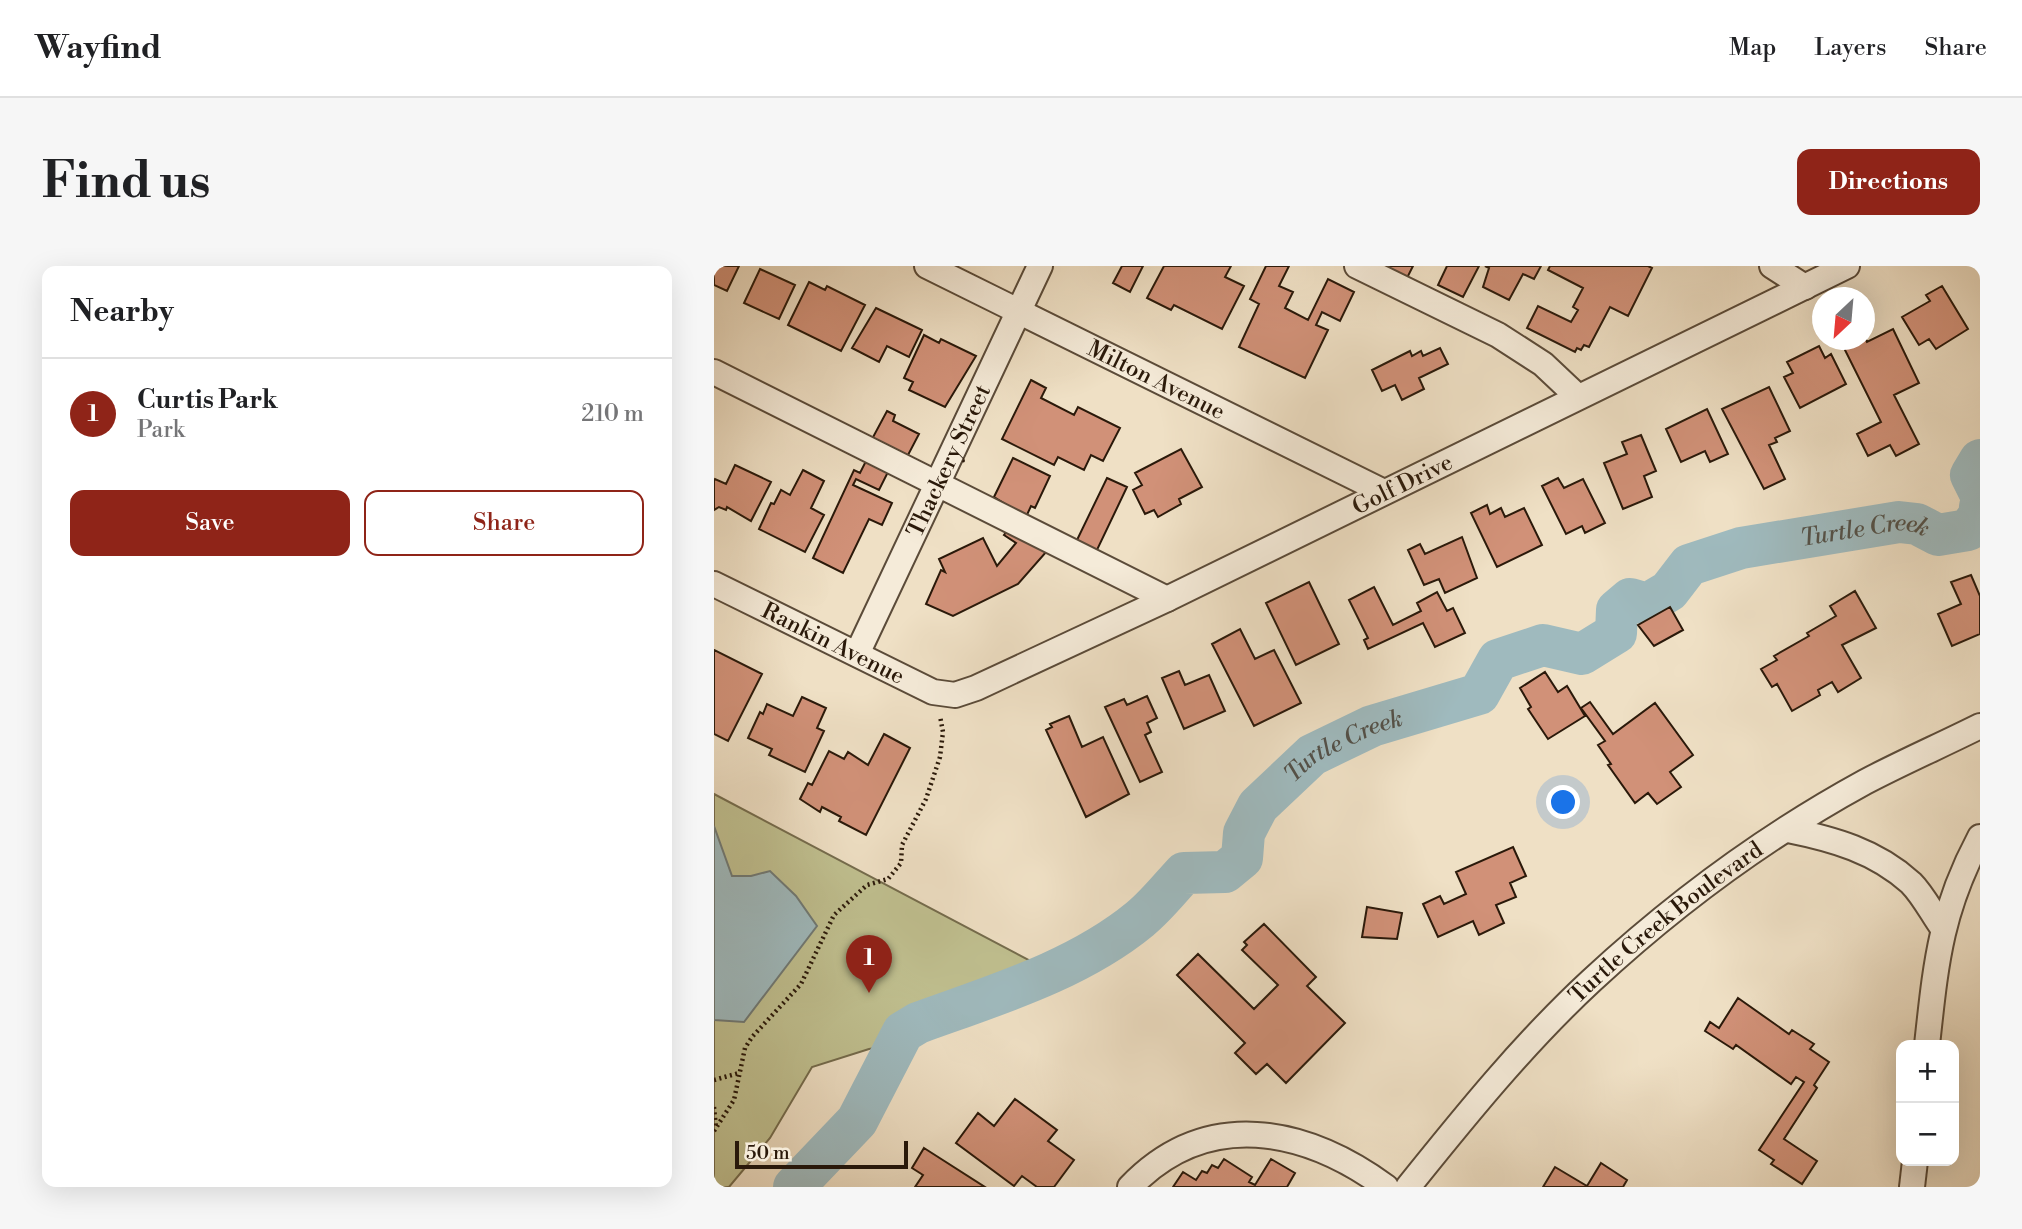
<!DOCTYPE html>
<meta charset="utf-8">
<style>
:root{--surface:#fff;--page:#f6f6f6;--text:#202124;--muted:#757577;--line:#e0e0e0;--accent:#8f2418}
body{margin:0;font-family:"Libre Bodoni",serif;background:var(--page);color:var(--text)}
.controls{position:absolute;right:21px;bottom:21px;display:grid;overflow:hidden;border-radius:14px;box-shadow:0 7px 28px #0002}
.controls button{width:63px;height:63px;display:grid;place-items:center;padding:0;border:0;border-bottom:2px solid var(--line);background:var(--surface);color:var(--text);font:35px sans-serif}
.compass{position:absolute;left:1098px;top:21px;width:63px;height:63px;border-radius:50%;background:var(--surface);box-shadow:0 7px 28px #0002;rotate:206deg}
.scale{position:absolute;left:21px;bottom:18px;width:173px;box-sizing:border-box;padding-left:7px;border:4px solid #2a190a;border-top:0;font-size:19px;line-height:24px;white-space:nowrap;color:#2a190a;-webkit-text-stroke:5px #f5ebd9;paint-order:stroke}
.you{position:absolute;left:850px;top:537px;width:24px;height:24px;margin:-18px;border:5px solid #fff;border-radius:50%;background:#1a73e8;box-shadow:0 0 0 10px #1a73e833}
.badge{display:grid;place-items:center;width:46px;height:46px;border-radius:50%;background:var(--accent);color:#fff;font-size:23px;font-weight:700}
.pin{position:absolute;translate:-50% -58px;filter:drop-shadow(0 2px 4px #0008)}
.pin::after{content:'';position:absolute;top:37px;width:24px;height:21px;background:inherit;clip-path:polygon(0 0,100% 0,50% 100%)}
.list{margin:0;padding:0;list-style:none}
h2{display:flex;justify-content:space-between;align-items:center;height:91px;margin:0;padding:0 28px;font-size:30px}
h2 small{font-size:23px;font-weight:400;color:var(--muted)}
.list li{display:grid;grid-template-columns:46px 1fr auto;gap:21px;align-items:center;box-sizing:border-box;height:112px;padding:0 28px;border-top:2px solid var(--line)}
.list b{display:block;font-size:26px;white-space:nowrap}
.list p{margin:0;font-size:23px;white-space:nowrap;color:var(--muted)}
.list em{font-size:23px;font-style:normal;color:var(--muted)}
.actions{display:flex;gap:14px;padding:21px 28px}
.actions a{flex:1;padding:16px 0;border:2px solid var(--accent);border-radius:14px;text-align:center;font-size:24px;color:var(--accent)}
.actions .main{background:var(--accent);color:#fff}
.map{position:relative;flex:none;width:1266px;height:921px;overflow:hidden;border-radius:14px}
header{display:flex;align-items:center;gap:42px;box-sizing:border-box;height:98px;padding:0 35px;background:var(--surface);border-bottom:2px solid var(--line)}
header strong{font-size:33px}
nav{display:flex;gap:38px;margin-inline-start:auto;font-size:24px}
.intro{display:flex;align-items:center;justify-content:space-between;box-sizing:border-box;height:168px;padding:0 42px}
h1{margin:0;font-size:49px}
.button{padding:18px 32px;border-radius:14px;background:var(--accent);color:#fff;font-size:24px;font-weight:700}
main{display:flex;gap:42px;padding:0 42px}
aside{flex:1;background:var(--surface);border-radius:14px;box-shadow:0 7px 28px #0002}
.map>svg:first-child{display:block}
.green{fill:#c0c090;stroke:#756c4d;stroke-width:2}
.water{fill:#9fbabe;stroke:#707a76;stroke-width:2}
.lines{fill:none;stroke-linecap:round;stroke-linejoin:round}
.river{stroke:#9fbabe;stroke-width:42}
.building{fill:#d19178;stroke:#2a190a;stroke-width:2}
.minor-casing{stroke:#5b4b39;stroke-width:28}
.path{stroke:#2a190a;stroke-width:4.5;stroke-dasharray:2 3.5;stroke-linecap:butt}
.minor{stroke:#f5ebd9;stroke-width:24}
.labels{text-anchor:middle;stroke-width:5;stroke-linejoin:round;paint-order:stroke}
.street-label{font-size:23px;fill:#2a190a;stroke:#f5ebd9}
.water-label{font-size:24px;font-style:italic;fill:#535149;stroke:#f5ebd9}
</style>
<header>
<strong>Wayfind</strong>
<nav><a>Map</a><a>Layers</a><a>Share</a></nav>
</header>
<div class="intro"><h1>Find us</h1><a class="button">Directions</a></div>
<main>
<aside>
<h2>Nearby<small></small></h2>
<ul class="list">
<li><span class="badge">1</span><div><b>Curtis Park</b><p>Park</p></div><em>210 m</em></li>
</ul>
<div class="actions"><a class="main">Save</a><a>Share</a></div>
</aside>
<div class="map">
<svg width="1266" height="921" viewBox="0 0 1266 921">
<rect width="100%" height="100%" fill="#efe0c5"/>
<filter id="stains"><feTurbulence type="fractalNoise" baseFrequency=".00286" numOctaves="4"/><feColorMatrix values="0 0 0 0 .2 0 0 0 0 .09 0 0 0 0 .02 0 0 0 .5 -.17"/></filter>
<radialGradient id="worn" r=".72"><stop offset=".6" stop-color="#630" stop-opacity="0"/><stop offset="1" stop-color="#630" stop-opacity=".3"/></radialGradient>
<!-- green -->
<path class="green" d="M0 528 347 711 213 773 155 783 98 801 56 872 15 921H0Z"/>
<!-- water -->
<path class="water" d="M0 560 18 610H37L56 605 82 630 103 660 30 756 0 754Z"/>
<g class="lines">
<!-- river -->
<g class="river">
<path d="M1266 194 1257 209 1266 227"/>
<path id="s1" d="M80 921 143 855 189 766 204 757C278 730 363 705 426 653 442 640 456 622 470 607L511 606 528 592 530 567 544 540 598 489 658 460 765 428 784 394 829 379 868 388 902 367 903 344 916 333 933 338 955 325 975 299 1027 282 1185 256 1203 258 1224 269 1254 264 1265 250 1266 241"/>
</g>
</g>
<!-- building -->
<path class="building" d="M0 0H25L13 25 0 19Z
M408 0H429L416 26 399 17Z
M450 0H517L511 11 530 20 508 63 460 39 457 44 433 32Z
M552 0H575L565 20 579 26 571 42 594 54 614 13 640 26 626 55 608 46 602 59 614 64 591 112 525 81 545 38 536 33Z
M660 0H699L691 16Z
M733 0H765L749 31 724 19Z
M771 0H827L820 13 809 8 795 34 769 21 775 2Z
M836 0H934L938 2 914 50 896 41 875 81 870 79 867 84 863 82 861 86 813 62 824 40 857 56 864 44 859 41 869 22 834 4Z
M46 3 81 19 65 53 30 37Z
M95 16 111 24 113 20 151 39 127 85 74 59Z
M1228 20 1254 63 1222 83 1215 73 1205 79 1188 51 1216 35 1212 29Z
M162 42 208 64 195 91 173 80 165 96 138 82Z
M1179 63 1205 117 1180 129 1205 178 1182 190 1176 179 1154 190 1143 168 1167 156 1126 74H1150V69L1153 76Z
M210 69 225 77 227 73 262 90 231 141 195 124 199 116 190 112Z
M1105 80 1111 92 1117 88 1132 118 1086 142 1070 111 1079 107 1073 96Z
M726 82 734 98 705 112 710 123 688 134 681 119 668 125 658 104 696 85 698 90 707 85 709 90Z
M317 114 332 122 327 132 360 149 364 141 406 162 389 195 377 189 370 204 344 191 340 199 288 173Z
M1055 121 1076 165 1061 172 1063 176 1055 179 1071 213 1050 223 1008 143Z
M993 143 1014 188 996 196 991 185 967 196 952 163Z
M173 145 181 149 179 155 205 168 193 191 158 173Z
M927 169 942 205 930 210 938 231 909 243 890 197 913 188 908 176Z
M467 183 488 221 465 233 467 238 444 251 440 244 431 248 419 224 428 219 421 207Z
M154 191 176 202 165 224 142 213 139 219 178 237 168 259 155 253 129 307 99 292 140 204 146 207Z
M299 192 336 210 321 242 317 240 312 251 280 231Z
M21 199 57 216 37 255 13 241 12 244 5 241 0 244V215L1 213 12 218Z
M89 204 110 215 97 242 110 249 91 286 45 263 57 237 60 238 67 224 76 229Z
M393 212 413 221 382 286 362 276Z
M844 212 850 222 869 213 891 257 871 267 868 260 852 268 828 220Z
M773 239 776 248 787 242 791 251 810 242 828 279 783 301 757 247Z
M296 261 333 285 304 318 239 350 212 338 227 304 231 306 225 293 269 272 283 300 302 277 290 269Z
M748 271 763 312 731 327 725 313 710 319 694 284 706 278 711 288Z
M1257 309 1266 330V368L1238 380 1224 348 1247 338 1237 316Z
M595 316 625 378 582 399 552 337Z
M660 321 679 359 707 345 703 337 723 326 733 345 739 342 751 367 721 381 709 357 654 383 650 374 654 372 635 334Z
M1141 325 1162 362 1128 379 1147 412 1124 426 1118 416 1104 424 1106 429 1078 445 1063 418 1058 421 1047 403 1063 394 1060 390 1095 370 1093 367 1122 350 1116 340Z
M956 341 969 364 940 380 924 359Z
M526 363 541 393 560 384 587 437 540 460 498 378Z
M0 384 48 408 14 475 0 468Z
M465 405 471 419 495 409 511 445 470 463 448 412Z
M831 406 844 426 853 420 871 450 834 473 814 443 817 441 806 422Z
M433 430 443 452 433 457 437 466 431 469 448 506 426 516 391 441 410 433 413 439Z
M88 431 112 442 103 462 110 465 91 506 55 489 58 483 34 472 46 446 49 448 53 438 79 450Z
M876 436 899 468 941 437 979 489 956 506 967 521 943 538 934 527 921 537 894 499 897 498 884 479 891 475 867 442Z
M355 450 368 481 389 471 415 528 372 551 332 464 338 461 336 458Z
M170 468 196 482 152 569 125 555 127 551 108 541 106 546 86 533 94 517 98 519 115 485 130 493 134 486 154 499Z
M799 581 812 610 796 617 802 631 782 639 790 657 765 669 759 655 724 671 709 638 726 630 730 638 752 628 742 606Z
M653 641 688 647 683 673 648 671Z
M550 658 602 711 593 720 631 757 572 817 553 798 542 808 521 787 531 777 463 709 484 688 540 743 564 719 528 684 533 679 530 676Z
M1024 732 1075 768 1078 764 1100 778 1096 783 1115 796 1100 819 1103 822 1070 873 1103 895 1088 918 1057 898 1060 894 1045 884 1090 816 1082 811 1077 818 1022 779 1019 783 991 765 996 756 1005 762Z
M301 833 343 864 334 875 360 894 340 921H323L308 910 300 920 242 877 264 847 280 860Z
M210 882 271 921H201L209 909 198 902Z
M510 893 538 911 535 916 541 919 557 893 581 907 573 921H459L469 906 482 914 488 905 493 907 498 899 504 902Z
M887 897 913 914 909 921H829L841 901 873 920Z"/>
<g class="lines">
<defs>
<g id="minor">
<path id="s2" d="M213 0 670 226"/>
<path d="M643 0 784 69 829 98 864 131"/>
<path d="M1058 0 1091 21"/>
<path d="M0 106 453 333"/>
<path id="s3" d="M0 318 219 426 241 429 262 422 453 333 1133 0"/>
<path id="s4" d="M143 388 326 0"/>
<path d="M1074 564C1119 573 1162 585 1197 617 1209 629 1218 647 1228 661"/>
<path d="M1213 779C1222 697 1226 646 1266 571"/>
<path d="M416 921C493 841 591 862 672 921"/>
<path id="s5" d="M694 921C751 850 810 777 877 715 959 639 1054 569 1151 516 1189 496 1228 479 1266 460"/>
<path d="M1198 921 1201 895"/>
</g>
</defs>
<!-- minor casing -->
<use href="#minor" class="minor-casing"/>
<!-- path -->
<path class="path" d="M0 814 25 807
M0 841 2 862
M0 865 20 834 31 782 38 771 87 718 120 649 153 619 174 613 187 597 188 579 212 533 226 491 229 466 226 450"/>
<!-- minor -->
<use href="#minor" class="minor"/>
</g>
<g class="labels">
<!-- street labels -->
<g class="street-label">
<text dy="8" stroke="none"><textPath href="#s2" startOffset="256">Milton Avenue</textPath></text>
<text dy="8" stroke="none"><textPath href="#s4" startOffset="214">Thackery Street</textPath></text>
<text dy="8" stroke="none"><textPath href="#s3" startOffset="761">Golf Drive</textPath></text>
<text dy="8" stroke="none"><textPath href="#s3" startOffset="133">Rankin Avenue</textPath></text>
<text dy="8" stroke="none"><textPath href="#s5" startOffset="371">Turtle Creek Boulevard</textPath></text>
</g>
<!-- water labels -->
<g class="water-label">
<text dy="8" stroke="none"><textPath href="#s1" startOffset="1353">Turtle Creek</textPath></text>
<text dy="8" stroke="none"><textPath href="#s1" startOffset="744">Turtle Creek</textPath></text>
</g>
</g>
<rect width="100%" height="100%" filter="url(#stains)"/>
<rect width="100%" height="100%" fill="url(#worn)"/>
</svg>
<div class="controls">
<button>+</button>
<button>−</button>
</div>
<svg class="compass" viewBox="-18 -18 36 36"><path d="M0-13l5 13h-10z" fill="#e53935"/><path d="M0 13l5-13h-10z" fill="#757577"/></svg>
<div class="scale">50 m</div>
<div class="you"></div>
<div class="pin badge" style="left:155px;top:727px">1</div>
</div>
</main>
